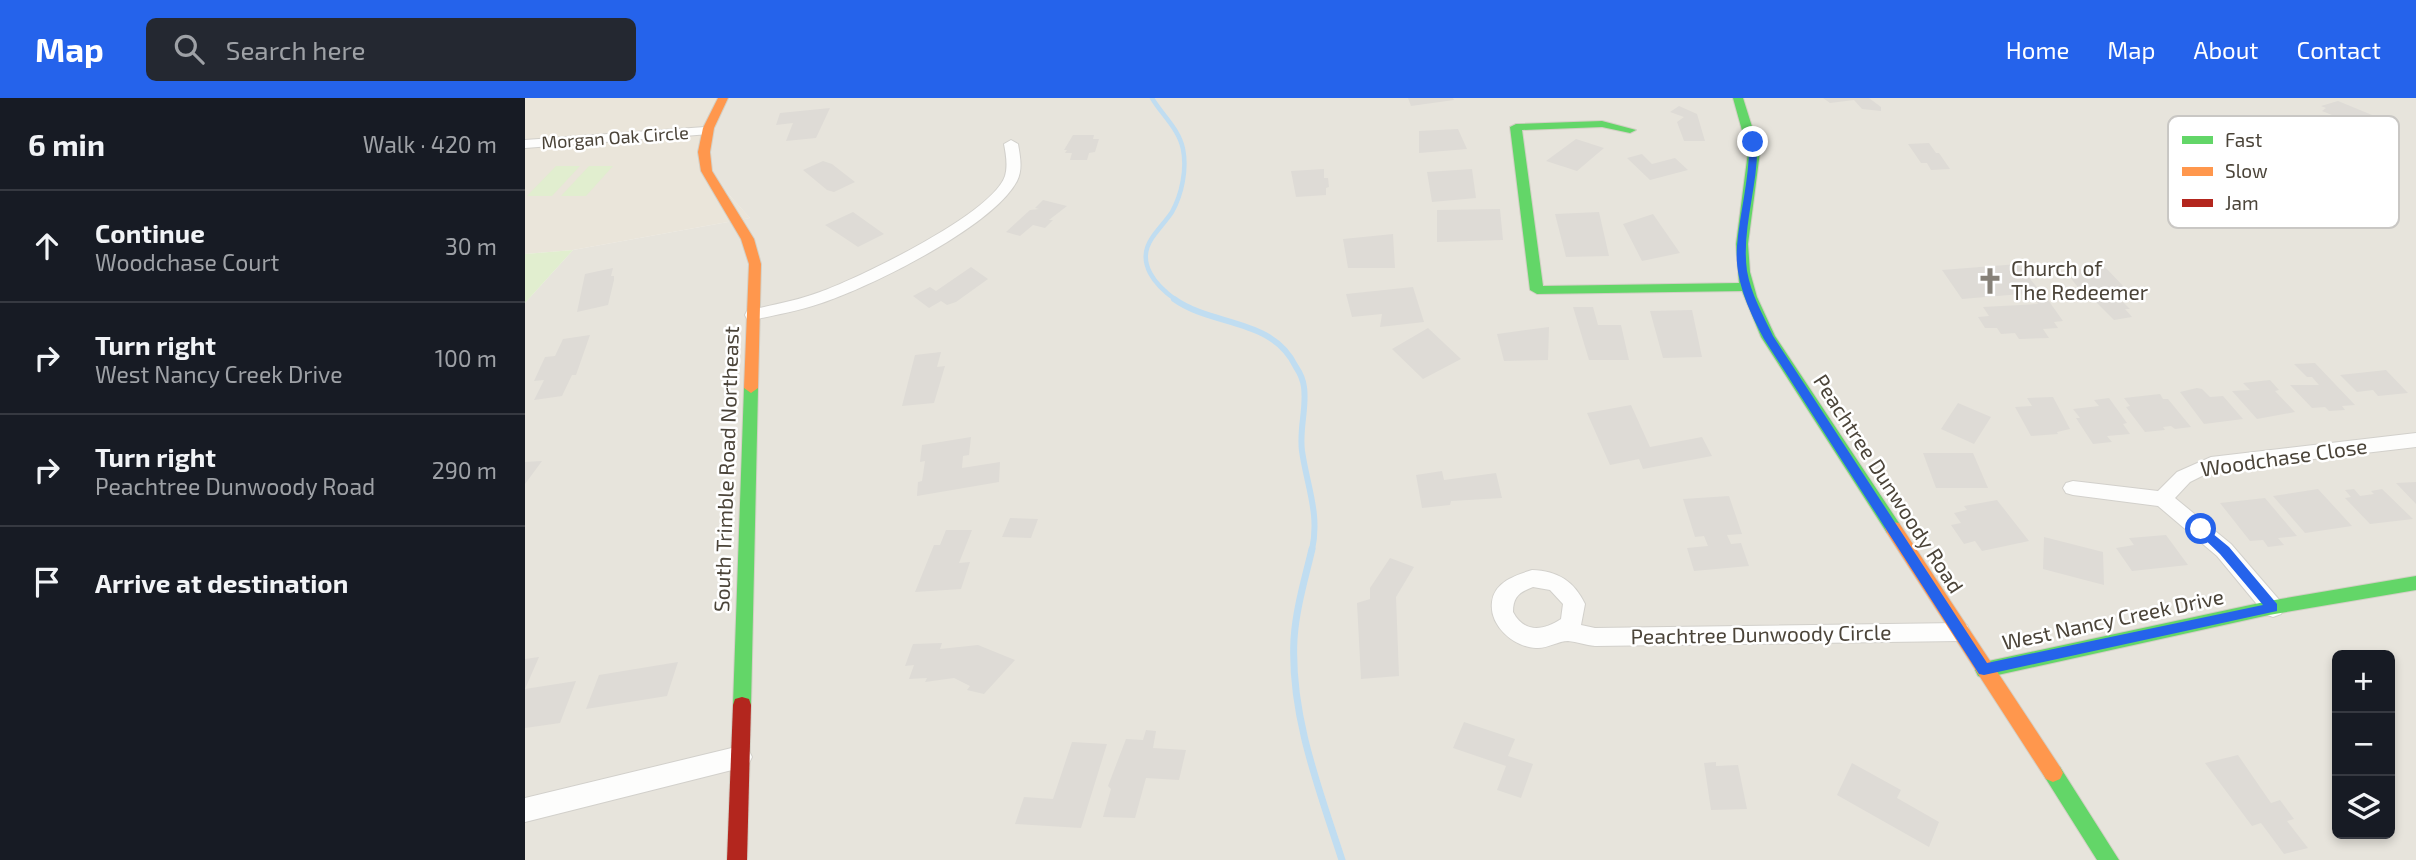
<!DOCTYPE html>
<meta charset="utf-8">
<style>
:root{--surface:#171b24;--page:#242831;--text:#f1f3f6;--muted:#9ea1a6;--line:#363941;--accent:#2563eb}
body{margin:0;font-family:"Exo 2",sans-serif;background:var(--page);color:var(--text)}
.controls{position:absolute;right:21px;bottom:21px;display:grid;overflow:hidden;border-radius:10px;box-shadow:0 4px 10px #0003}
.controls button{width:63px;height:63px;display:grid;place-items:center;padding:0;border:0;border-bottom:2px solid var(--line);background:var(--surface);color:var(--text);font:35px sans-serif}
.stop{position:absolute;width:21px;height:21px;margin:-16px;border:5px solid #2563eb;border-radius:50%;background:#fff}
.stop.end{background:#2563eb;border-color:#fff;box-shadow:0 2px 7px #0008}
.list{margin:0;padding:0;list-style:none}
h2{display:flex;justify-content:space-between;align-items:center;height:91px;margin:0;padding:0 28px;font-size:30px}
h2 small{font-size:23px;font-weight:400;color:var(--muted)}
.list li{display:grid;grid-template-columns:46px 1fr auto;gap:21px;align-items:center;box-sizing:border-box;height:112px;padding:0 28px;border-top:2px solid var(--line)}
.list b{display:block;font-size:26px;white-space:nowrap}
.list p{margin:0;font-size:23px;white-space:nowrap;color:var(--muted)}
.list em{font-size:23px;font-style:normal;color:var(--muted)}
.icon{flex:none;width:38px;height:38px;fill:none;stroke:currentColor;stroke-width:2;stroke-linecap:round;stroke-linejoin:round}
.map{position:relative;flex:none;width:1891px;height:762px;overflow:hidden}
header{display:flex;align-items:center;gap:42px;box-sizing:border-box;height:98px;padding:0 35px;background:var(--accent);color:#fff}
header strong{font-size:33px}
nav{display:flex;gap:38px;margin-inline-start:auto;font-size:24px}
.search{width:490px;height:63px;background:var(--page);display:flex;align-items:center;gap:18px;box-sizing:border-box;padding:0 24px;border-radius:10px;color:var(--muted);font-size:26px}
main{display:flex}
aside{flex:1;background:var(--surface)}
.map>svg:first-child{display:block}
.residential{fill:#e7e4dc;fill-rule:evenodd}
.education{fill:#eae5da}
.green{fill:#e1eecf}
.lines{fill:none;stroke-linecap:round;stroke-linejoin:round}
.stream-far2{stroke:#c0ddf1;stroke-width:4.5}
.stream-far1{stroke:#c0ddf1;stroke-width:6}
.stream{stroke:#c0ddf1;stroke-width:7}
.building{fill:#dedbd6}
.street-casing{stroke:#d2d0cb;stroke-width:2}
.fast-casing{stroke:#d3cfc5;stroke-width:2}
.slow-casing{stroke:#d3cfc5;stroke-width:2}
.jam-casing{stroke:#d3cfc5;stroke-width:2}
.street{fill:#fdfdfc;fill-rule:evenodd}
.fast{fill:#63d668;fill-rule:evenodd}
.slow{fill:#ff974d;fill-rule:evenodd}
.jam{fill:#b3261e;fill-rule:evenodd}
.route{fill:#2563eb}
.labels{text-anchor:middle;stroke-width:5;stroke-linejoin:round;paint-order:stroke}
.far-street-label{font-size:18px;fill:#4b4439;stroke:#fff}
.poi-label{font-size:21px;fill:#4b4439;stroke:#fff;text-anchor:start}
.street-label{font-size:21px;fill:#4b4439;stroke:#fff}
.key{fill:#fff;stroke:#c9c7c4;stroke-width:2}
.key-label{font-size:19px;fill:#4b4439}
</style>
<header>
<strong>Map</strong>
<div class="search"><svg class="icon" aria-label="search" viewBox="0 0 24 24"><circle cx="10" cy="10" r="6"/><path d="M15 15l6 6"/></svg>Search here</div>
<nav><a>Home</a><a>Map</a><a>About</a><a>Contact</a></nav>
</header>
<main>
<aside>
<h2>6 min<small>Walk · 420 m</small></h2>
<ul class="list">
<li><svg class="icon" aria-label="ahead" viewBox="0 0 24 24"><path d="M12 20V5M6 11l6-6 6 6"/></svg><div><b>Continue</b><p>Woodchase Court</p></div><em>30 m</em></li>
<li><svg class="icon" aria-label="right" viewBox="0 0 24 24"><path d="M7 20v-9h11M14 6l5 5-5 5"/></svg><div><b>Turn right</b><p>West Nancy Creek Drive</p></div><em>100 m</em></li>
<li><svg class="icon" aria-label="right" viewBox="0 0 24 24"><path d="M7 20v-9h11M14 6l5 5-5 5"/></svg><div><b>Turn right</b><p>Peachtree Dunwoody Road</p></div><em>290 m</em></li>
<li><svg class="icon" aria-label="arrive" viewBox="0 0 24 24"><path d="M6 21V4h12l-3 4 3 4H6"/></svg><div><b>Arrive at destination</b></div></li>
</ul>
</aside>
<div class="map">
<svg width="1891" height="762" viewBox="0 0 1891 762">
<rect width="100%" height="100%" fill="#f4f2ee"/>
<!-- residential -->
<path class="residential" d="M201 0H1891V762H0V205L48 152 225 120 176 66ZM1812 557H1865V736H1812Z"/>
<!-- education -->
<path class="education" d="M0 0H201L176 66 225 120 48 152 0 156Z"/>
<!-- green -->
<path class="green" d="M31 68H55L27 98H2Z
M64 68H88L61 98H36Z
M48 152 0 205V156Z"/>
<g class="lines">
<!-- stream-far2 -->
<path class="stream-far2" d="M627 0C637 17 654 31 658 51 662 71 657 96 647 114 641 123 633 131 627 140 610 165 631 188 651 202"/>
<!-- stream-far1 -->
<path class="stream-far1" d="M649 201C688 229 747 219 771 269 775 275 778 281 779 289 782 310 774 331 777 353 782 388 795 416 787 452"/>
<!-- stream -->
<path class="stream" d="M787 451C780 481 771 510 769 541 765 617 794 691 817 762"/>
</g>
<!-- building -->
<path class="building" d="M883 0H928L929 2 886 8Z
M1298 0H1344L1356 9V13L1337 11 1329 2 1305 5Z
M1813 3 1847 17 1863 26 1851 32 1816 17 1812 19 1797 13 1801 10 1796 8Z
M1154 8 1172 16 1180 43H1159L1152 24 1159 19 1145 14Z
M305 10 291 40 261 43 268 25 251 27 255 15Z
M933 31 942 51 894 55V33Z
M548 37H569L568 41H574L570 54 564 55 562 62H545L547 55H540L542 52H539Z
M1051 41 1079 50 1052 73 1021 63Z
M1404 45 1411 55H1414L1425 71 1406 72 1402 65H1396L1383 46Z
M1117 56 1127 66 1150 60 1163 72 1125 82 1102 60Z
M298 63 307 66 330 84 309 94 302 92 278 72Z
M799 71V80H803L804 89 801 90V97L771 99 766 73Z
M947 71 951 100 907 104 902 74Z
M518 102 542 108 524 122H528L520 130 508 127 495 138 481 134 505 112 514 111 510 110Z
M975 111 978 142 912 144V112Z
M328 114 359 136 333 149 300 127Z
M1074 114 1084 158 1041 159 1030 116Z
M1128 116 1155 155 1117 163 1098 126Z
M868 136 870 170H823L818 141Z
M1493 166 1515 193 1511 194 1515 199 1500 200 1496 196 1437 201 1417 172Z
M1579 168 1602 192 1593 193 1596 197H1591L1605 211H1600L1607 219 1589 222 1560 193H1556L1540 173Z
M446 169 463 181 431 204 422 207 416 203 404 210 388 198 405 189 411 193Z
M88 170 86 178H89V182L83 207 52 214 60 176Z
M888 189 899 224 855 229 857 216 827 219 821 196Z
M1521 199 1538 223 1529 224 1533 230 1518 231 1524 240 1494 241 1490 235 1476 236 1472 230H1460L1453 219 1464 218 1458 209 1513 206 1509 200Z
M1048 209H1068L1073 227H1096L1104 262H1064Z
M1167 212 1177 259 1138 260 1125 213Z
M1024 229 1023 262 979 263 972 236Z
M903 230 936 261 898 281 867 251Z
M65 237 51 277H47L37 298 9 302 19 282 9 283 20 259 30 258 38 241Z
M416 254 412 269 420 268 409 305 377 308 390 257Z
M1790 265 1830 307 1817 308 1820 312 1804 313 1800 309 1787 310 1765 287H1794L1787 279H1782L1769 266Z
M1861 272 1883 295 1853 298 1848 292 1832 294 1815 277Z
M1745 282 1754 292 1750 293 1770 314 1732 321 1707 293 1725 292 1718 285Z
M1672 290 1677 291 1685 299 1698 298 1718 321 1679 326 1655 294Z
M1635 296 1638 301H1643L1666 329 1650 331 1646 328 1638 329 1640 332 1620 334 1601 309 1605 308 1599 300Z
M1528 299 1545 331 1532 334 1533 336 1506 338 1490 309 1507 308 1502 300Z
M1584 300 1602 325 1598 326 1605 336 1582 338 1587 344 1568 346 1551 320H1555L1548 311 1574 308 1569 302Z
M1433 305 1466 319 1449 346 1416 331Z
M1106 307 1125 349 1177 339 1187 358 1118 371 1114 361 1085 367 1062 315Z
M446 339 444 357 438 358 437 370 475 364 474 384 392 398 393 384 397 383 400 363 395 364 397 347Z
M1398 355H1448L1463 390H1411Z
M17 363 0 386V364Z
M917 373 919 382 971 375 977 400 926 403 925 407 897 410 891 377Z
M1891 384V406L1871 385Z
M1793 391 1827 428 1780 435 1748 398Z
M1829 391 1835 398 1849 396 1846 393 1857 391 1888 421 1845 426 1820 400 1826 399 1820 392Z
M1204 398 1217 436 1202 437 1206 446 1216 445 1224 468 1169 473 1162 450 1183 448 1179 438 1170 439 1158 401Z
M1740 400 1772 438 1753 440 1759 447 1743 449 1738 442 1725 443 1695 405Z
M1472 402 1504 443 1457 453 1450 443 1439 446 1426 427 1436 425 1429 415 1442 412 1439 408Z
M485 420 513 421 506 440 477 439Z
M421 432H447L434 465 445 464 436 491 390 494 409 447H415Z
M1641 437 1663 467 1607 473 1591 450 1609 447 1604 440Z
M1519 439 1578 454 1579 487 1518 471Z
M865 460 889 469 871 499 874 578 836 581 832 505 845 501V490Z
M417 545 415 551 453 547 490 562 459 596 442 592 445 588 429 580 400 584 402 580 384 581 389 567 380 568 388 546Z
M14 559 0 591V561Z
M153 564 142 598 61 611 74 577Z
M51 583 35 625 0 630V591Z
M939 624 990 641 983 658 1008 666 996 700 972 692 981 668 928 650Z
M621 632 631 633 628 650 661 652 654 682 621 680 610 720 578 719 586 691 583 688 601 641 618 642Z
M547 644 582 646 556 730 490 726 499 699 528 701Z
M1713 657 1746 705 1755 702 1769 721 1762 723 1783 750 1759 756 1736 725 1727 728 1680 665Z
M1191 664V668L1213 667 1222 711 1186 712 1179 665Z
M1327 665 1376 692 1372 700 1414 724 1404 749 1312 697Z"/>
<g class="lines">
<defs>
<path id="street" d="M180 29 185 30V36L0 50V42Z
M486 42 493 46C495 58 498 71 492 83 469 127 353 185 305 202 280 212 254 216 228 222L222 221 220 217 222 213C246 207 271 203 295 194 334 180 467 116 480 78 483 68 481 56 479 46Z
M1891 335V349L1687 373 1665 384 1650 400 1706 446 1756 504 1759 510 1756 516 1748 519 1740 516 1692 458 1633 408 1548 397 1541 395 1538 390 1541 385 1548 383 1633 393 1652 374 1686 359Z
M1007 472C1033 473 1049 483 1060 506L1056 527 1070 530 1434 525 1442 527 1445 534 1442 541 1434 543 1070 548C1061 547 1052 544 1043 543 1033 543 1022 551 1011 550 989 549 964 528 967 504 969 484 991 477 1007 472ZM1008 489 1025 492 1038 506 1036 521C1018 533 999 535 988 514 988 498 995 494 1008 489Z
M215 648 223 651 227 659 223 667 215 670 0 724V700Z"/>
<path id="fast" d="M1208 0H1218L1235 54 1223 146 1225 174 1232 199 1250 238 1374 425 1376 430 1374 435H1362L1236 239 1217 193 1012 196 1005 192 985 29 991 26 1077 23 1111 32 1105 35 1077 29 997 32 1018 188 1214 185 1211 146 1223 54Z
M226 285 233 290 226 607 224 613 217 615 210 613 208 607 219 290Z
M1891 478V492L1744 517 1459 580 1453 578 1450 572 1453 566 1459 564 1744 503Z
M1528 666 1535 669 1594 762H1572L1521 681 1518 675 1521 669Z"/>
<path id="slow" d="M193 0H203L189 30 185 54 187 73 229 141 236 166 233 290 226 295 219 290 224 166 216 141 176 73 173 54 178 30Z
M1368 424 1374 425 1535 669 1538 675 1535 681 1528 684 1521 681 1362 435 1360 430 1362 425Z"/>
<path id="jam" d="M217 599 224 601 226 607 222 762H202L208 607 210 601Z"/>
</defs>
<!-- street casing -->
<use href="#street" class="street-casing"/>
<!-- fast casing -->
<use href="#fast" class="fast-casing"/>
<!-- slow casing -->
<use href="#slow" class="slow-casing"/>
<!-- jam casing -->
<use href="#jam" class="jam-casing"/>
<!-- street -->
<use href="#street" class="street"/>
<!-- fast -->
<use href="#fast" class="fast"/>
<!-- slow -->
<use href="#slow" class="slow"/>
<!-- jam -->
<use href="#jam" class="jam"/>
</g>
<!-- route -->
<path class="route" d="M1228 42 1232 44C1234 87 1216 130 1222 173 1226 196 1238 217 1248 238L1462 565 1738 507 1695 456 1672 434V427L1676 426 1704 449 1752 506V513L1459 577 1454 576 1239 241C1224 213 1209 181 1212 148 1215 113 1225 79 1224 44Z"/>
<!-- icons -->
<defs>
<symbol id="church-bare" viewBox="-9 -9 18 18"><path d="M-1.2-6h2.4v3.5h3.3v2.4h-3.3V6h-2.4V-.1h-3.3v-2.4h3.3Z" fill="#868178" stroke="#fff" stroke-width="2.5" paint-order="stroke"/></symbol>
</defs>
<g fill-rule="evenodd">
<use href="#church-bare" x="1446" y="164" width="38" height="38"/>
</g>
<g class="labels">
<!-- far-street labels -->
<g class="far-street-label">
<text transform="translate(90 40) rotate(-4)" y="6">Morgan Oak Circle</text>
</g>
<!-- poi labels -->
<g class="poi-label">
<text x="1486" y="178">Church of<tspan x="1486" dy="24">The Redeemer</tspan></text>
</g>
<!-- street labels -->
<g class="street-label">
<text transform="translate(1759 360) rotate(-8)" y="7">Woodchase Close</text>
<text transform="translate(202 371) rotate(-88)" y="7">South Trimble Road Northeast</text>
<text transform="translate(1363 386) rotate(57)" y="7">Peachtree Dunwoody Road</text>
<text transform="translate(1588 522) rotate(-12)" y="7">West Nancy Creek Drive</text>
<text transform="translate(1236 537) rotate(-1)" y="7">Peachtree Dunwoody Circle</text>
</g>
</g>
<!-- legend -->
<rect x="1643" y="18" width="231" height="112" rx="10" class="key"/>
<rect x="1657" y="38" width="31" height="8" fill="#63d668"/>
<rect x="1657" y="69" width="31" height="9" fill="#ff974d"/>
<rect x="1657" y="101" width="31" height="8" fill="#b3261e"/>
<g class="key-label">
<text x="1700" y="49">Fast</text>
<text x="1700" y="80">Slow</text>
<text x="1700" y="112">Jam</text>
</g>
</svg>
<div class="controls">
<button>+</button>
<button>−</button>
<button><svg class="icon" aria-label="layers" viewBox="0 0 24 24"><path d="M12 4l9 5-9 5-9-5zM3 14l9 5 9-5"/></svg></button>
</div>
<div class="stop" style="left:1676px;top:431px"></div>
<div class="stop end" style="left:1228px;top:44px"></div>
</div>
</main>
